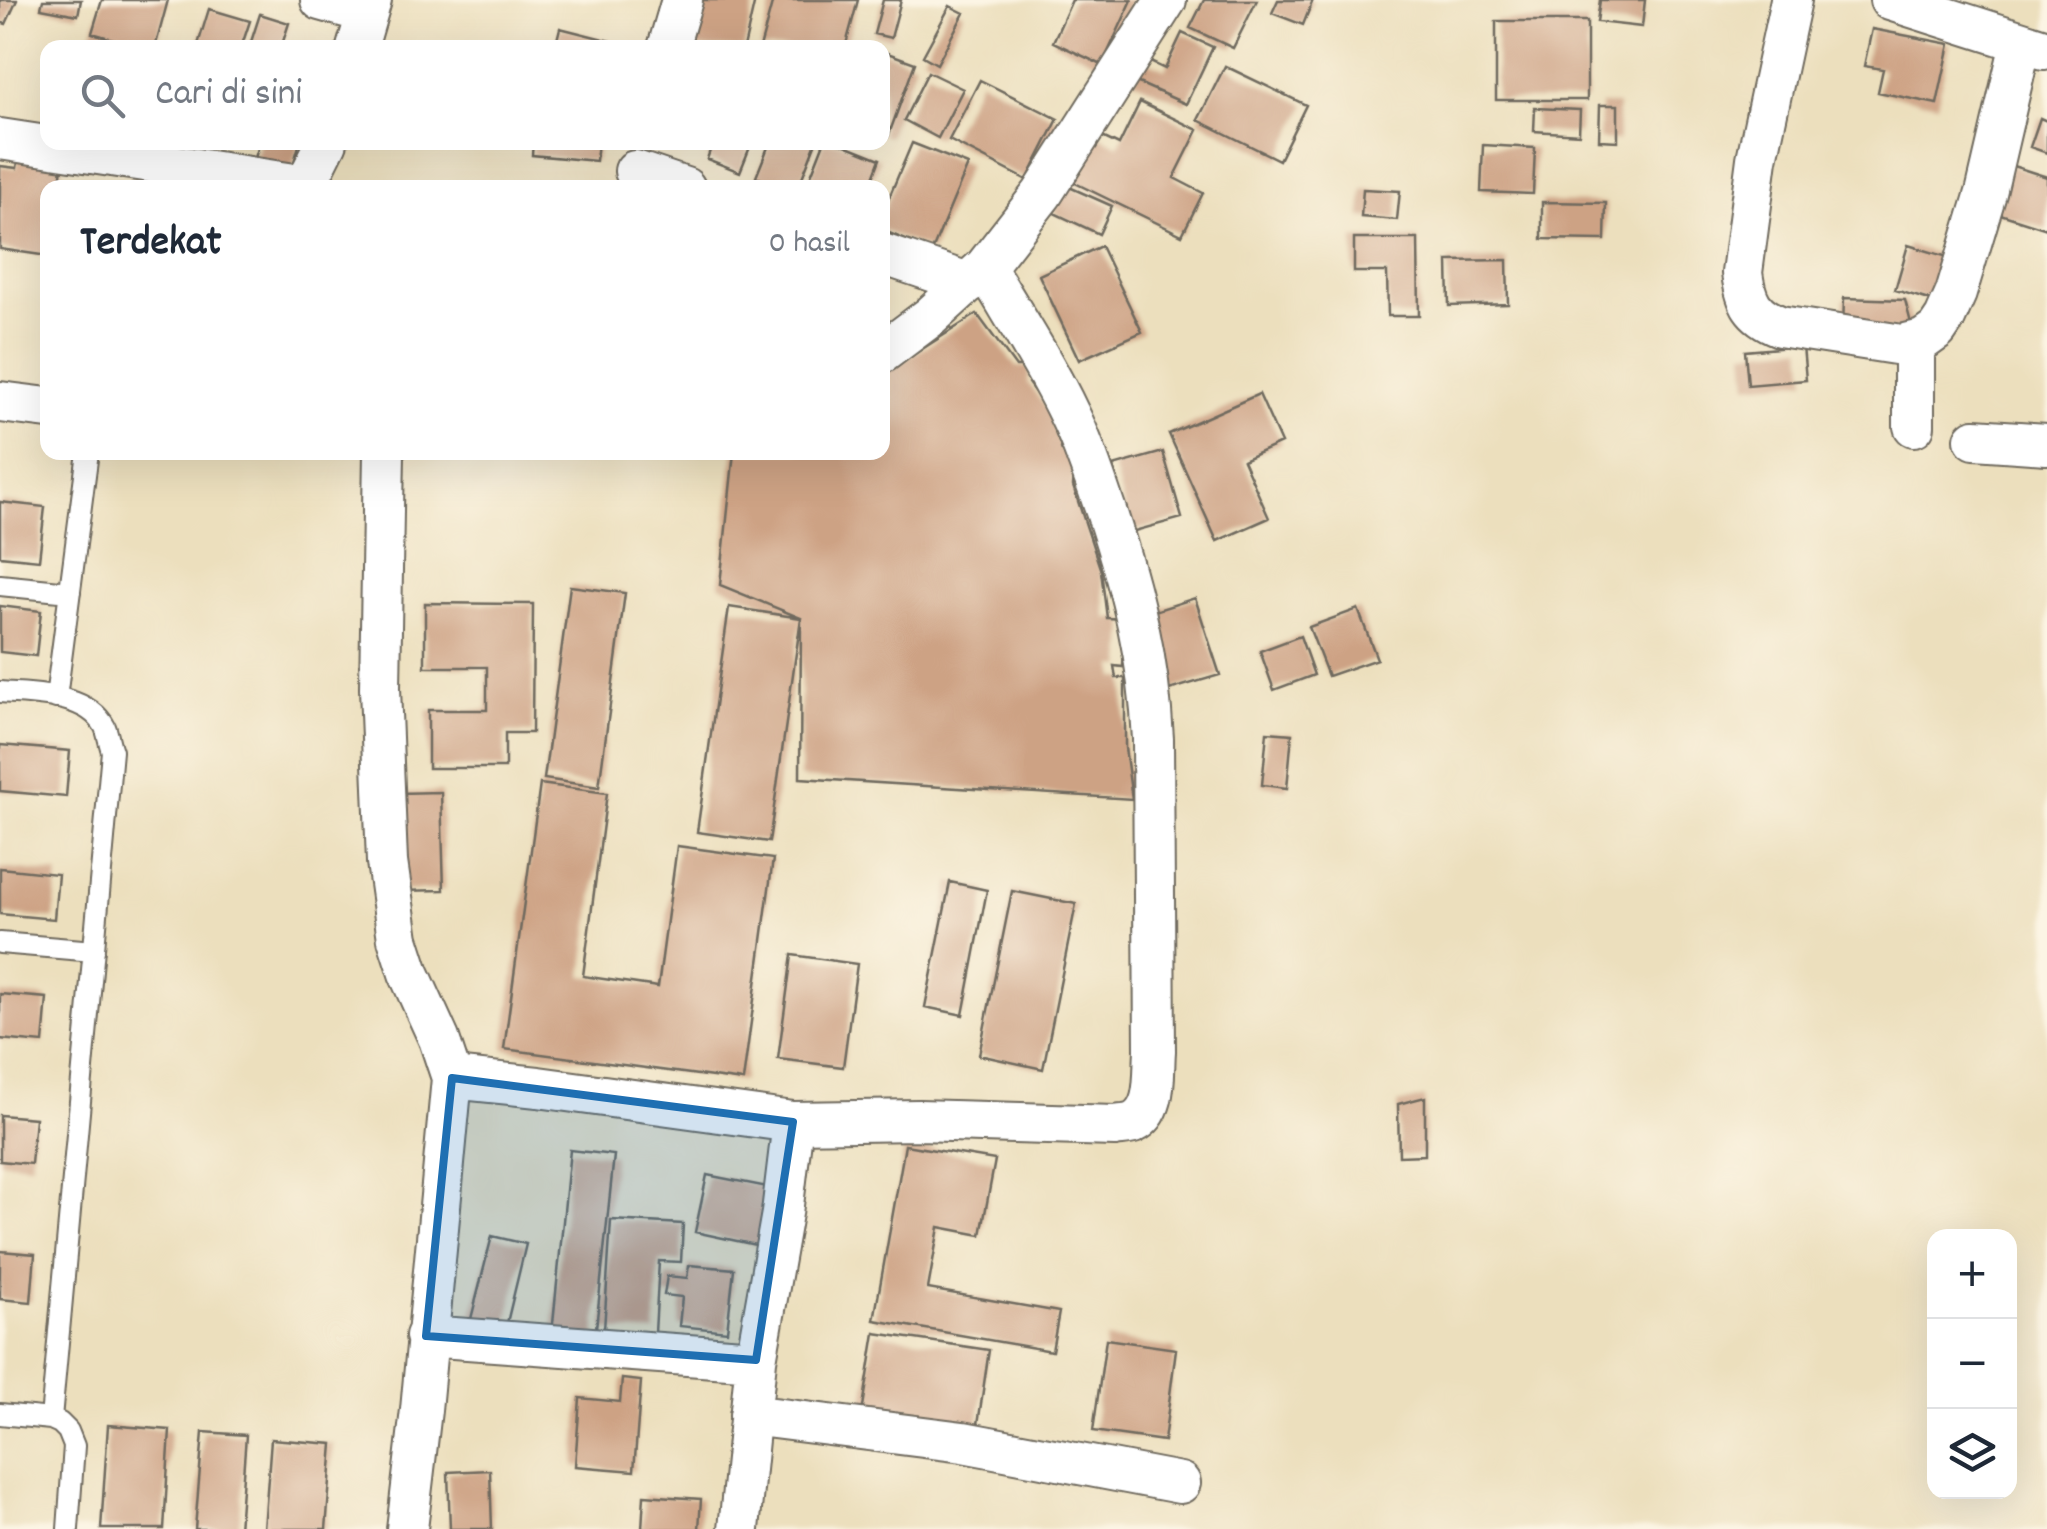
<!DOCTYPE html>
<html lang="id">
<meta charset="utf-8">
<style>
:root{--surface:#fff;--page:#f2f2f3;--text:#1f2937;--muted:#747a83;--line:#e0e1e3}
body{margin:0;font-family:Dekko,sans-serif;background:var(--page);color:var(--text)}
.controls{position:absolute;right:30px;bottom:30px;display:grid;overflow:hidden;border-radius:20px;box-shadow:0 10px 40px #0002}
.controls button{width:90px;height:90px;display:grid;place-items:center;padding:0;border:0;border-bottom:2px solid var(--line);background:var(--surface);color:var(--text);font:50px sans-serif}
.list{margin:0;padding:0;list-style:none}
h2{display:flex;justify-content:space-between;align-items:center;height:130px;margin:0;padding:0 40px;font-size:42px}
h2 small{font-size:32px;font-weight:400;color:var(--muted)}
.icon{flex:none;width:55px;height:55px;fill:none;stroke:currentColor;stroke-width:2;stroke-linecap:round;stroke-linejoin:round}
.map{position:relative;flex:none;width:2047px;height:1529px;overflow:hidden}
.search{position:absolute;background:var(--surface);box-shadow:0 10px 40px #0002;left:40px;top:40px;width:850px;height:110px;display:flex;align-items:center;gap:25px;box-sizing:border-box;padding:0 35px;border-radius:20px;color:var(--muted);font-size:38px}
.panel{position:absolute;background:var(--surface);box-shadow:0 10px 40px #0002;left:40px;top:180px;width:850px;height:280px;border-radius:20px}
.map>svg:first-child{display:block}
.building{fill:#cda284}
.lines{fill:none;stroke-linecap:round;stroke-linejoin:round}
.lane-casing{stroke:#6f6a5e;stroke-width:24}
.street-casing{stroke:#6f6a5e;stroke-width:44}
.lane{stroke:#fff;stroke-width:20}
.street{stroke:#fff;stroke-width:40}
.marked{fill:#1f6fb2;fill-opacity:0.2;stroke:#1f6fb2;stroke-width:8;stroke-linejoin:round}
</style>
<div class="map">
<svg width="2047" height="1529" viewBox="0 0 2047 1529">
<rect width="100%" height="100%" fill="#fcf5e5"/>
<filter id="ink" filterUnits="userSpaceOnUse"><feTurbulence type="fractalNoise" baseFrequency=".01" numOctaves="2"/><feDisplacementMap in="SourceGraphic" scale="20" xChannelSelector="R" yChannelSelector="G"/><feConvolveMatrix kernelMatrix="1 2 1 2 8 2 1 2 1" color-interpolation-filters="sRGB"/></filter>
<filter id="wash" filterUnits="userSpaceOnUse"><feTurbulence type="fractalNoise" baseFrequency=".0048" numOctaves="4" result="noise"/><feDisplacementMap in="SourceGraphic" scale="40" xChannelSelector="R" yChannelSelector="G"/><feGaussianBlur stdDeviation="2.25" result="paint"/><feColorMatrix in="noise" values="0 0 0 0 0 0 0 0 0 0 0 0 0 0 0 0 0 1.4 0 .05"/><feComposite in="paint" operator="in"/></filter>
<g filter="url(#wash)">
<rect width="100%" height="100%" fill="#ecdfbd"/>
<g id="blocks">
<!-- building -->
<path class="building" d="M0 0H17L6 24 0 22Z
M43 0H81L78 15 41 8Z
M102 0H168L155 48H144L92 33Z
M697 0H755L744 48H685Z
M773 0H858L845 48H760Z
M883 0H901L891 38 874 34Z
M1072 0H1132L1102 65 1053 42Z
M1204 0H1257L1233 48 1190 28Z
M1278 0H1313L1303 25 1272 13Z
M1600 0H1645L1642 27 1597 22Z
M950 6 964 13 937 64 923 56Z
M209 9 250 21 241 48H197Z
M260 14 289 23 281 48H249Z
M1496 21H1587V100H1496Z
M560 28 631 46V48H555Z
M1872 29 1950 44 1937 104 1878 92 1883 69 1864 66Z
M1182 33 1213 47 1186 104 1134 81 1144 59 1165 69Z
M882 51 915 63 888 137 882 135Z
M1225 66 1306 105 1279 160 1198 120Z
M928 72 963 89 938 138 904 120Z
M980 80 1058 119 1027 180 949 140Z
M1140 102 1198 130 1174 178 1203 193 1182 235 1069 180 1092 132 1119 145Z
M1600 105H1618V141L1599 140Z
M1535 108 1580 110 1579 134 1534 131Z
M2040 118 2047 121V153L2030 147Z
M260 142H300L291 172 254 161Z
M533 142H598L596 161 532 155Z
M713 142H752L740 172 707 159Z
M770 142H816L798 188H783L756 177Z
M824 142H838L880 159 869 188H806Z
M912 143 968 165 932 251 882 230V214Z
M1483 145 1535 148 1533 194 1481 192Z
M19 155 63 160 59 188H48V256L0 249V166L17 168Z
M2010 165 2047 177V229L1994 212Z
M1067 186 1112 206 1099 234 1054 213Z
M1363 189 1400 191 1397 220 1361 217Z
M1542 202 1606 203 1605 240 1542 239Z
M1354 239H1418L1419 316H1388L1387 272H1354Z
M1908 245 1948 257 1936 302 1895 290Z
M1101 246 1142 332 1079 360 1039 275Z
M1507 260 1508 304 1449 306 1448 261Z
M1844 298 1905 300 1913 331 1843 328Z
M977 314 1016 367H1030L1028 383 1049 412 1062 451 1075 457 1073 486 1101 571 1107 618 1125 619 1123 667 1114 666 1116 678H1125V748L1132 799 800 778 801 618 720 585 734 452H882L884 367H894Z
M1803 346 1806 380 1748 385 1745 351Z
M1259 394 1281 443 1243 460 1269 518 1217 541 1169 434Z
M1163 452 1182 518 1131 532 1113 466Z
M0 502 45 507 39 560 0 556Z
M570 586 625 593 599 787 544 779Z
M1195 598 1220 675 1169 690 1145 614Z
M425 603 533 604 532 733H505V768H428V710H487V667H425Z
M0 606 41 611 36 656 0 652Z
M729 607 801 618 769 842 697 832Z
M1358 609 1377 659 1328 676 1309 627Z
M1300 636 1314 675 1274 690 1260 651Z
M1267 732 1292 734 1287 788 1262 785Z
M0 745 70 751 66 797 0 791Z
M540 784 607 793 583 976 658 987 677 846 773 859 743 1081 504 1049Z
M441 792 444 890 399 891 397 793Z
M0 868 58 874 54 919 0 914Z
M950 882 987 890 963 1015 925 1007Z
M1012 891 1076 904 1043 1069 979 1055Z
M792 955 857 964 843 1067 778 1059Z
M0 994 47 998 43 1043 0 1039Z
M1425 1097V1155L1399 1156 1398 1104Z
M0 1115 35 1118 31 1164 0 1161Z
M905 1145 995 1160 981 1235 939 1227 928 1289 1059 1312 1052 1351 874 1320Z
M570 1150 614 1155 595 1338 552 1334Z
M707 1175 777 1189 765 1247 695 1232Z
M611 1220 683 1224 681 1262 659 1261 655 1333 604 1330Z
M492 1236 526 1244 506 1327 471 1319Z
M0 1251 35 1254 31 1302 0 1299Z
M689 1265 734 1269 727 1331 679 1326 682 1297 664 1295 667 1276 687 1278Z
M875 1333 989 1350 977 1431 862 1413Z
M1106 1339 1176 1349 1164 1441 1093 1431Z
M622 1379 641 1381 634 1471 575 1466 580 1398 620 1402Z
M108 1425 170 1430 164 1529H101Z
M203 1432 246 1435 239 1529H195Z
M271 1439 333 1444 326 1529H264Z
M490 1470 492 1529H450L448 1472Z
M644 1495 701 1499 699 1529H642Z"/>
</g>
</g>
<g filter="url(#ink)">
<use href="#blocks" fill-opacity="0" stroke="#6f6a5e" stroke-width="2.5"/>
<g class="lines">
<defs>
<path id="lane" d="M0 585 70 592
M0 692C33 695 87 693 105 727 108 734 109 743 112 751L51 1419
M56 698 88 452
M0 943 94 951
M0 1414 51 1419 60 1423 68 1431 74 1446 68 1529"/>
<path id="street" d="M321 0 367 13
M1791 0 1757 159 1742 273C1746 302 1752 315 1780 326L1902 345 1923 340 1937 330 1945 318 1956 293 1986 193 2021 43
M1890 0 2044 49
M357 48 371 0
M668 48 682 0
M0 139 301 185
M635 171 685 188
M300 188 312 172 327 142
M882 254 968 283
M1914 343V426
M882 353 930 317 985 267 1042 194 1166 0
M0 402 48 408
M1975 439 2047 444
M384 452 380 688 387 862 398 939 409 973 439 1039 452 1078 421 1410 407 1529
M452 1078 538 1087 793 1122 919 1120 1115 1126C1121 1125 1127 1125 1133 1123 1158 1111 1153 1074 1155 1051L1153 739C1149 658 1132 591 1107 514 1095 480 1085 446 1069 414 1045 363 1013 315 985 267
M426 1336 756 1360
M750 1415 963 1442 1180 1483
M739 1529 756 1360 782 1213 793 1122"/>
</defs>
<!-- lane casing -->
<use href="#lane" class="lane-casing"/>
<!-- street casing -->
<use href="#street" class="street-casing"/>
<!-- lane -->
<use href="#lane" class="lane"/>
<!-- street -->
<use href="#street" class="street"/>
</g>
</g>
<!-- marked area -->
<path class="marked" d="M452 1078 793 1122 756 1360 426 1336Z"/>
</svg>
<div class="controls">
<button>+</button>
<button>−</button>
<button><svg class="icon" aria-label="layers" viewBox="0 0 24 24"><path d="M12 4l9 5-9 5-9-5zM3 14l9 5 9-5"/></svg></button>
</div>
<div class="search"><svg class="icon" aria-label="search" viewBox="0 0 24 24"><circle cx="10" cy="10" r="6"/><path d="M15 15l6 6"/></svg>Cari di sini</div>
<section class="panel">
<h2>Terdekat<small>0 hasil</small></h2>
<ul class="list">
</ul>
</section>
</div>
